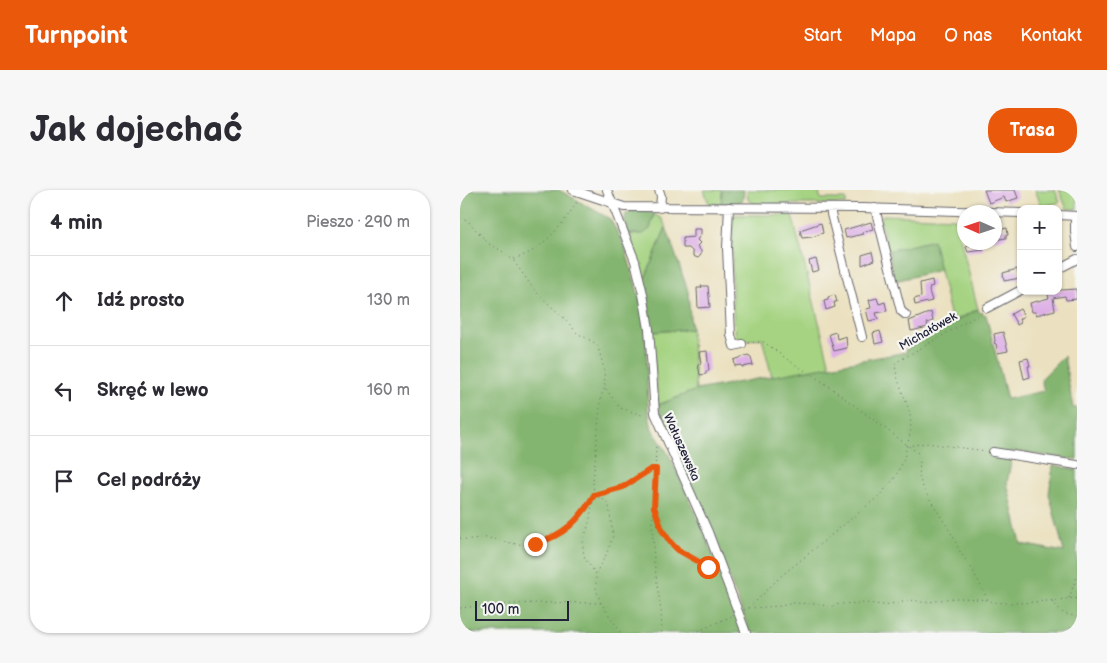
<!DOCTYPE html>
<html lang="pl">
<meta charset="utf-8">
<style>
:root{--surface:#fff;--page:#f7f7f7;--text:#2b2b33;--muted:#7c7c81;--line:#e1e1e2;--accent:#ea580c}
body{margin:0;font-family:"Balsamiq Sans",sans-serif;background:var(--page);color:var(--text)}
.controls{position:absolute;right:15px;top:15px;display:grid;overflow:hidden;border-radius:10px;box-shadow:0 1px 4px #0004}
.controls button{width:45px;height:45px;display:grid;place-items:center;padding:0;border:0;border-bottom:1px solid var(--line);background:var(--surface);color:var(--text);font:25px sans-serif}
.compass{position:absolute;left:497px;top:15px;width:45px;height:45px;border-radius:50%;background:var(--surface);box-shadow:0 1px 4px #0004;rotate:273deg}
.scale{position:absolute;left:15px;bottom:12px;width:94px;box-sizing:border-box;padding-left:5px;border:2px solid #22223b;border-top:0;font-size:14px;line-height:18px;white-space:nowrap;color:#22223b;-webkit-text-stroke:4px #f6f6f2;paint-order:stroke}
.stop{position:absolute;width:15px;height:15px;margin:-11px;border:4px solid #ea580c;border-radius:50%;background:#fff}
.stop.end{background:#ea580c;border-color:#fff;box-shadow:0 1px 5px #0008}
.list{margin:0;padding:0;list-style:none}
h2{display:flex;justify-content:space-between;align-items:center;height:65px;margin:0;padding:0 20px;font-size:21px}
h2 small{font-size:16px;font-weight:400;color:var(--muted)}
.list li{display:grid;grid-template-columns:32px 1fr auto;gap:15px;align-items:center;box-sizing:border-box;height:90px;padding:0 20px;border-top:1px solid var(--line)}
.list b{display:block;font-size:19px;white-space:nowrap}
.list em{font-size:16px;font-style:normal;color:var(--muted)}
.icon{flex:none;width:28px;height:28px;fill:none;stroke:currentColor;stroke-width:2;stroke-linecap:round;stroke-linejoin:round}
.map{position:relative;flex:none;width:617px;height:443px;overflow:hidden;border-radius:20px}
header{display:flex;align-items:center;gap:30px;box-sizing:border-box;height:70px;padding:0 25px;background:var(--accent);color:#fff}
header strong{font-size:24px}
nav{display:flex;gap:28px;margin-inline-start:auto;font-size:18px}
.intro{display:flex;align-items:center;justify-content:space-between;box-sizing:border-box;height:120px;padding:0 30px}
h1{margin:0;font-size:35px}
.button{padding:12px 22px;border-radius:20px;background:var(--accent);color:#fff;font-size:18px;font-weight:700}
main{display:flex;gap:30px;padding:0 30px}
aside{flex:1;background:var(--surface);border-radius:20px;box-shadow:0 1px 4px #0004}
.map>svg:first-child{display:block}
.green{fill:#a5d381;stroke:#647a5e}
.forest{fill:#84b56f;stroke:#536c55}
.building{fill:#ddafe6}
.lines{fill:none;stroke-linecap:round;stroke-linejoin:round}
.minor-casing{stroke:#68656a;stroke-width:10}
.path{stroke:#68656a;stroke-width:1;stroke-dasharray:1 4;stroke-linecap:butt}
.minor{stroke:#fff;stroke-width:8}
.route{stroke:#ea580c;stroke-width:6}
.labels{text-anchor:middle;stroke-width:4.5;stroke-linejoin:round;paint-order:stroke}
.street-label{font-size:12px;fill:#22223b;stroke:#f6f6f2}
</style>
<header>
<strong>Turnpoint</strong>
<nav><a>Start</a><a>Mapa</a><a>O nas</a><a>Kontakt</a></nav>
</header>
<div class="intro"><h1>Jak dojechać</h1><a class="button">Trasa</a></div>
<main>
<aside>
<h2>4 min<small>Pieszo · 290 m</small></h2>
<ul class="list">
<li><svg class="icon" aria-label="ahead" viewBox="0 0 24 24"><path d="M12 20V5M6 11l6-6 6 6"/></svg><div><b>Idź prosto</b></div><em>130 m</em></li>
<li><svg class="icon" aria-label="left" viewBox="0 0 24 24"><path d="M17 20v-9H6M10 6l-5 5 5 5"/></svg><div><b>Skręć w lewo</b></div><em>160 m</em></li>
<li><svg class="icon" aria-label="arrive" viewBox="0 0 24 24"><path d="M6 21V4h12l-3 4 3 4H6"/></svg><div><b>Cel podróży</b></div></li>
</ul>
</aside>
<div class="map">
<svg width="617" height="443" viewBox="0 0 617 443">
<rect width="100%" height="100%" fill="#f6f6f2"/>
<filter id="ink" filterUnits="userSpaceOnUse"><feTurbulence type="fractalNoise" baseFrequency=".02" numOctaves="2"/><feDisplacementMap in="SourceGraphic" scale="10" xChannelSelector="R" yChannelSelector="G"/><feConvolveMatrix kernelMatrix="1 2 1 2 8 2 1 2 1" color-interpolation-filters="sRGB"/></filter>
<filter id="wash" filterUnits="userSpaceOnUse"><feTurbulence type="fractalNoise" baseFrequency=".0096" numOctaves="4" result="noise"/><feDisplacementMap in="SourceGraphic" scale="20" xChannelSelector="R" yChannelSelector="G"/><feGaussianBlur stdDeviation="1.12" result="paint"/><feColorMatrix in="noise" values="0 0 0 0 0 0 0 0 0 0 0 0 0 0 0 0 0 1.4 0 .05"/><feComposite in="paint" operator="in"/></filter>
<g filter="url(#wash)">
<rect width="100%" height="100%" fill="#ebe1c0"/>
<!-- green -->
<path class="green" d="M244 0H262L261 14H249Z
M287 0H358L361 9H386V14H295L288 10Z
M575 0H595L600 12 582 17Z
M599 0H617V19H607Z
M194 24 202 29 206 37 184 91 169 44 173 45 190 39Z
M273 25H332L370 176 312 187 302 148 277 152C269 110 273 67 273 25Z
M423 25 495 28 518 119 492 132 473 51 428 61 420 30Z
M231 139 236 200 198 215 192 142Z"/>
<!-- forest -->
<path class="forest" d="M0 0H99L150 29 164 54 181 114 186 146 188 220 192 239 209 265 242 337 283 443H0Z
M262 0H284L283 10 279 13 261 14Z
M187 20 194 24 190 39 183 44H169L164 33 166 24 171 21Z
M206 37 228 101 231 139 192 142 189 117 184 91Z
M473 50 480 80 435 91 428 61Z
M518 119 519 122 526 125 547 209 584 201 581 189 604 166 613 218H617V270L553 261 547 293 561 354 604 362 589 304 593 275 617 280V443H290L253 344 208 248 198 215 236 200 447 162 446 159Z"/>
<g id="blocks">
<!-- building -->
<path class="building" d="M524 0H555L558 8 546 12 544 7 529 13Z
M411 32 413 39 402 42 403 44 386 48 384 40Z
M361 33 363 43 352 47 342 48 340 40Z
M547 38 548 45H546V48L534 50V41Z
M234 39H241V44L237 50 240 53 237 56 241 61V65L238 68 233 66V62L229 58H223V48L234 47Z
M521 52 524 60 508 62 506 57Z
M412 62 414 70 402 75V65Z
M356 69 359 80 352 82 349 71Z
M557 79 560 88 544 91 543 83Z
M472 90 473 96 470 97 469 101 472 111 455 115 454 109 461 107 460 93Z
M241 96H248L250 117 238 118 237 98H242Z
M616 99 617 109 606 110 605 106 593 108 595 120 576 125 575 122H572L570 113 589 108 587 101Z
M375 105 377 112H374L375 117 366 120 364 111 368 110V107Z
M417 108 419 114 425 112 427 121 416 123 418 129 409 131 406 119 411 118 409 110Z
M560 119 564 126 559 129 561 133 557 135 551 124Z
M471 122 473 131 467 133 468 137 451 141 449 131Z
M420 141 423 152 415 154 413 143Z
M376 142 377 149 386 146 387 158 374 161 369 144Z
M543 142 548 161 538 163 536 154 534 153 535 151 534 144Z
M247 161 249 181H246V184L240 185 238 174 241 173 239 162Z
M288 165 291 167 293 175 282 177 281 175 275 176 274 170Z
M568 168 570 176H568L570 187 564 189 560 170Z"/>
</g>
</g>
<g filter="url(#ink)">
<use href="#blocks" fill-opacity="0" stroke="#68656a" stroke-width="1"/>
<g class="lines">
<defs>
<path id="minor" d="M113 0 164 17 402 18 561 23
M147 0 175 71 183 104 189 139 195 223 248 342 286 443
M199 0 201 6 200 18
M269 17 267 58 271 145 274 156 282 154
M371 18V24L402 147
M415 18 441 121 446 125
M598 25 617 26
M615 26V42L617 57
M598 79 617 69
M527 118 561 100
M533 262 617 275"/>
</defs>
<!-- minor casing -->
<use href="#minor" class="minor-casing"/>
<!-- path -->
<path class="path" d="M0 28 7 30 29 54 42 61 53 70 75 101 107 131 117 143 135 153 138 157 144 179 145 198 141 206 133 292 134 305 129 333 123 352V360L125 369 136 384V399L141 413 161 443
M54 69C61 66 69 64 75 59 93 47 108 27 119 9
M288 153 304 152 328 170 363 192 458 263 460 270 459 287 464 300 493 346 500 362 511 377 528 410C540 417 598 410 614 408L617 409
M146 199 160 218 188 227
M447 256C450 246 452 236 450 225 446 207 436 192 435 173L523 122
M196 257 194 317 192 331 194 371 201 421 202 443
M134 305 146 311 149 316 153 346 146 365 136 383
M194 319C200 350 226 368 254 379
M0 348C9 351 18 347 27 348 37 349 47 353 57 354 82 357 110 342 124 322 128 317 131 311 134 305L163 297 191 279H196
M609 408 617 386
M592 411 603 423 617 427
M0 418C47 413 94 412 141 413
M289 418 320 387 419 306 434 289 443 272 447 256 466 253 526 261
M284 420 289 418 321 416 333 413 358 414 370 417 379 414 406 413 423 415 455 410C466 416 483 408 495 408 506 408 517 409 528 410
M0 440 2 443
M234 443 272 426"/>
<!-- minor -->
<use href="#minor" class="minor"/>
</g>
</g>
<g class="lines" filter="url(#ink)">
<!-- route -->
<path class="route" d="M75 354C104 345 119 331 134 305L163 297 191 279H196L194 317 202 340 211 353 218 360 248 377"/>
</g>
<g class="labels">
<!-- street labels -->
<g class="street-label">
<text transform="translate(468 141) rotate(-30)" y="4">Michałówek</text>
<text transform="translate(222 257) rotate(66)" y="4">Wałuszewska</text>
</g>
</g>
</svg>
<div class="controls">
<button>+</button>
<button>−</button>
</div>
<svg class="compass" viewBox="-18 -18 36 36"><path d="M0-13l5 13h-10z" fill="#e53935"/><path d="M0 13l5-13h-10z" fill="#7c7c81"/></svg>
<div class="scale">100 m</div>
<div class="stop" style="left:248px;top:377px"></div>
<div class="stop end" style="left:75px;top:354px"></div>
</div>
</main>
